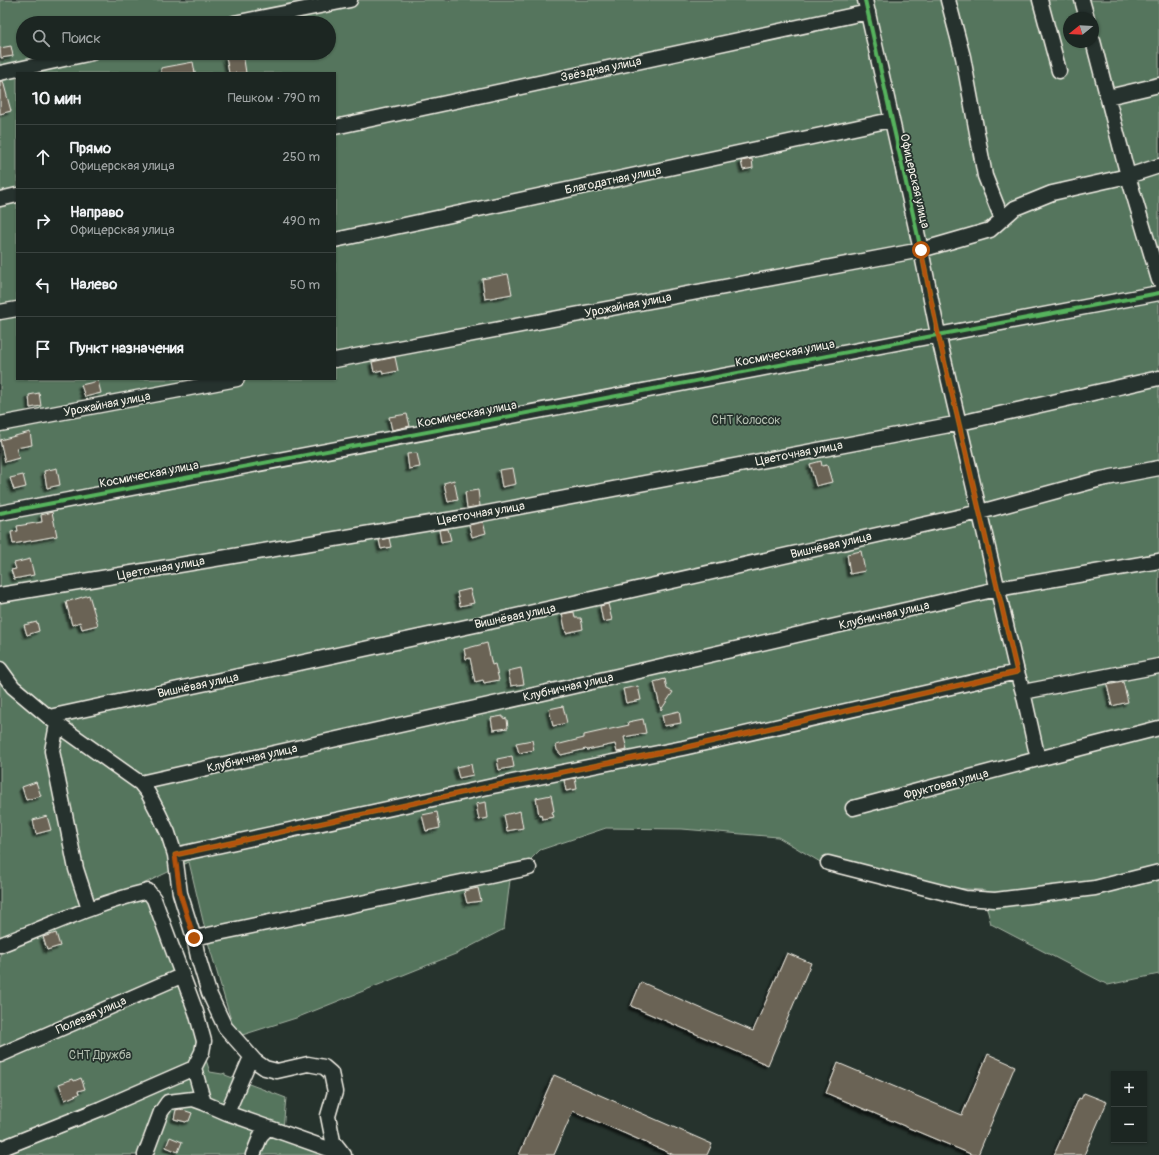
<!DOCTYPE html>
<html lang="ru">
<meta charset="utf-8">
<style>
:root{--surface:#1c2622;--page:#29322f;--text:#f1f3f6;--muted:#a0a5a5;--line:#3a4340}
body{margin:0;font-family:Pangolin,sans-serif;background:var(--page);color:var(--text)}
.controls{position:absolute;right:12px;bottom:12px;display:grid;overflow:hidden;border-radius:0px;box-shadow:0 1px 3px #0004}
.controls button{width:36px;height:36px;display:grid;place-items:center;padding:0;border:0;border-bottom:1px solid var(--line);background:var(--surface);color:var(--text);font:20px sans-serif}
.compass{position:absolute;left:1063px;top:12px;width:36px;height:36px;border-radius:50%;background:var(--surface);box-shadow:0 1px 3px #0004;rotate:252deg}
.stop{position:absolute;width:12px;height:12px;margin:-9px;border:3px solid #b45309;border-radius:50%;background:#fff}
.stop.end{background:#b45309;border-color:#fff;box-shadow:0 1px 4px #0008}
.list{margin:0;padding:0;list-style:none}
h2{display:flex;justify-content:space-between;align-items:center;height:52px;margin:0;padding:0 16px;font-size:17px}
h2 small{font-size:13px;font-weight:400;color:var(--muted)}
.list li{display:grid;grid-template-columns:26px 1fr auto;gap:12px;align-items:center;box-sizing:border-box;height:64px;padding:0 16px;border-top:1px solid var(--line)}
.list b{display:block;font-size:15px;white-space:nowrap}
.list p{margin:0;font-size:13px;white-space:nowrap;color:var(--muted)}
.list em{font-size:13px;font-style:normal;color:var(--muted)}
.icon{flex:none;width:22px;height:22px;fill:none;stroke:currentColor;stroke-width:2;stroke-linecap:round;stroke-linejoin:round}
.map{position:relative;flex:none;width:1159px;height:1155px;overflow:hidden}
.search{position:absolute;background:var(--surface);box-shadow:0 1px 3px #0004;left:16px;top:16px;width:320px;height:44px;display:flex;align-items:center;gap:10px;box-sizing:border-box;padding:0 14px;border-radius:22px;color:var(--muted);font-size:15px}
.panel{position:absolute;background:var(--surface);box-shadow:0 1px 3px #0004;left:16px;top:72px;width:320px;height:308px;border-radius:0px}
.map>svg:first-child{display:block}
.green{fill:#55745d;stroke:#a4b2a2;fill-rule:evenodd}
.building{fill:#6b6454;stroke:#f4f1e8;filter:url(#shadow)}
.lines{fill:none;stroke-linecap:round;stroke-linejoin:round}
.minor-casing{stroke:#f4f1e8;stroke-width:17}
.minor{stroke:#26332d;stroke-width:14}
.cycleway-casing{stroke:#26332d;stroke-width:6}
.cycleway{stroke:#56b35d;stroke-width:4}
.route{stroke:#b45309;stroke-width:5}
.labels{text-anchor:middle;stroke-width:3.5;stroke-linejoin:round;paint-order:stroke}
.street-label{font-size:12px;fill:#f4f1e8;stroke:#26332d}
.park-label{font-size:12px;fill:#b4bfb0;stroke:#26332d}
</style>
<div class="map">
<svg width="1159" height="1155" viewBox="0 0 1159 1155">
<defs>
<filter id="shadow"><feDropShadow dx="-3" dy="3" stdDeviation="1" flood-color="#0009"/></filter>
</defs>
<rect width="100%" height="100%" fill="#26332d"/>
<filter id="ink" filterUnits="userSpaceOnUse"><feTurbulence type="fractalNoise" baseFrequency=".025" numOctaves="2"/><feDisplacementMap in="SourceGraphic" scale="8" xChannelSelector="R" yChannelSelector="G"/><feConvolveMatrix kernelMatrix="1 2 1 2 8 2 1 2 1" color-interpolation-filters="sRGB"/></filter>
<g filter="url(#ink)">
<!-- green -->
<path class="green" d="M0 0H1159V974L1108 985 991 924 982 890 896 884 827 866 778 837 682 829 606 828 540 850 510 880 504 929 458 953 296 1018 236 1037 208 942 189 862 141 885 90 905 151 893 210 1072 222 1074 225 1073V1075L286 1098 283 1129 354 1155H0ZM1069 18H1093V42H1069ZM23 23H329V53H23ZM17 73H335V379H17Z"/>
<!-- building -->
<path class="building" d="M11 46 13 56 1 58 0 48Z
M243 53 246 73H229L226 57Z
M193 62 195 73H161V68Z
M0 81H3L11 111 0 114Z
M752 159 753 168 743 170 741 161Z
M508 274 512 294 485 299 482 279Z
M395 357 398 371 383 374 382 370 374 372 372 362Z
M98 381 101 393 85 397 81 385Z
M39 393 41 406 30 408 29 395Z
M407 414 410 426 392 430 389 417Z
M30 432 32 445 16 448 19 458 5 462 0 440Z
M417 453 420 467 409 469 407 454Z
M821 461 822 466 827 465 832 482 816 486 810 464Z
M57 468 60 485 47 488 44 471Z
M513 468 516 484 502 487 499 470Z
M23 475 26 487 14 490 10 478Z
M454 480 458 500 448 502 444 483Z
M478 490 480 506 467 508 465 492Z
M52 512 57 536 13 544 11 532 18 531 17 526 42 522 41 515Z
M483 522 486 533 472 537 469 525Z
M448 529 451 540 441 542 439 530Z
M389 538 391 547 381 549 379 540Z
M861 551 865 571 850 574 847 554Z
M30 559 34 575 14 579 11 570 16 569 14 563Z
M470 589 474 603 460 606 457 592Z
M89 595 98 625 82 629 80 622 72 625 66 602Z
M608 604 612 620 603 622 600 606Z
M574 612 575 618H581L583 629 566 633 562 614Z
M37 622 39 631 27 635 24 625Z
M487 643 492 665 495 664 499 680 484 683 483 680 475 682 470 658 466 659 464 649Z
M521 668 524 684 511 686 508 671Z
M665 679 667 689 673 692 661 710 654 682Z
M1123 682 1128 702 1112 706 1107 685Z
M638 686 641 700 626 703 623 689Z
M563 706 567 723 553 726 549 709Z
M679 711 681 723 664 726 662 715Z
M503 716V718L507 719 508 728 493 730 491 718Z
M643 719 646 733 624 737 627 750 617 752 615 744 587 750 586 749 561 755 557 750 556 745 584 738V735L629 725 628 722Z
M532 740 534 750 519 753 516 743Z
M512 756 514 767 499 770 497 759Z
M471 764 473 775 459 778 456 767Z
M575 778 577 789 566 791 564 780Z
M36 782 41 796 26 800 22 787Z
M551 795 554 811 552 812 554 817 542 819 541 814 539 815 536 798Z
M486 802 488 818 479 820 476 804Z
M520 811 523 828 507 831 504 815Z
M437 812 440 828 426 831 422 815Z
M47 816 51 830 36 834 33 820Z
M478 888 481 901 467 903 464 891Z
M56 933 60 946 47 950 43 937Z
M787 953 811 963 768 1065 631 1006 641 982 753 1031Z
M988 1054 1015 1066 978 1155H973L826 1093 838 1063 962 1115Z
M554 1075 712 1144 707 1155H674L573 1111 554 1155H519Z
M81 1078 85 1089 78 1091 79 1094 65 1100 59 1084 73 1079 74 1081Z
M1084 1093 1107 1102 1084 1155H1054L1079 1098 1081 1099Z
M180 1109 192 1113 189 1121H187L186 1122 174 1119 176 1110Z
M170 1137 182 1142 178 1152 166 1147Z"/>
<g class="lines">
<defs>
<path id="minor" d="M948 0 963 57 985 176 1002 219
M1040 0 1059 71
M1082 0 1087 18
M234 23 350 0
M1093 41 1128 176 1159 280
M0 73 92 53
M1108 97 1159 85
M335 127 868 12
M0 199 17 195
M335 240 891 120
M0 312 17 309
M335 360 921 250 990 230 1015 208 1052 193 1128 176 1159 166
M0 424 237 379
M0 513 1159 293
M0 595 466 517 960 423 1159 378
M0 669 13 687 57 724 140 783 148 793 159 814 168 833 175 855 180 893 194 938 198 957 209 993 225 1027 255 1061 265 1068 277 1071 308 1064 324 1067 331 1073 335 1092 328 1116 333 1141 344 1155
M1017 672 1023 692 1159 666
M1023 692 1038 759 1159 728
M49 717 503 619 980 512 1101 479 1159 468
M57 724 52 751 76 869 89 909
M140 783 561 689 997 589 1159 561
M853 808 1038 759
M175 855 493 786 683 748 1017 672 938 334 921 250 865 0
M828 863 965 898 995 900 1095 888 1159 872
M194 938 529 868
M0 945C48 926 97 903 148 891L154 899 196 1012 204 1041 202 1052 194 1068 204 1103
M0 1055 181 976
M251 1057 227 1113 343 1154
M0 1149 100 1109 194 1068
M145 1155 161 1112 168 1102 193 1099 204 1103 227 1113
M253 1155 261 1135 268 1128"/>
</defs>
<!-- minor casing -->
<use href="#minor" class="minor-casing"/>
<!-- minor -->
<use href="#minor" class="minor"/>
<defs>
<path id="cycleway" d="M0 513 1159 293
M175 855 493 786 683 748 1017 672 938 334 921 250 865 0"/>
</defs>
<!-- cycleway casing -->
<use href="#cycleway" class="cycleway-casing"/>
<!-- cycleway -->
<use href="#cycleway" class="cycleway"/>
</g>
</g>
<g class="lines" filter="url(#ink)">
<!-- route -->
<path class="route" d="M194 938 180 893 175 855 493 786 683 748 1017 672 938 334 921 250"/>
</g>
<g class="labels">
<!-- street labels -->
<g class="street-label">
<text transform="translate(601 69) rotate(-12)" y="4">Звёздная улица</text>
<text transform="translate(613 180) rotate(-12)" y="4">Благодатная улица</text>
<text transform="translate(915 181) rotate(77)" y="4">Офицерская улица</text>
<text transform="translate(628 305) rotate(-11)" y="4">Урожайная улица</text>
<text transform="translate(785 353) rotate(-11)" y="4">Космическая улица</text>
<text transform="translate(107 404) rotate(-11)" y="4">Урожайная улица</text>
<text transform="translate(467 414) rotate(-11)" y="4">Космическая улица</text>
<text transform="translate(799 453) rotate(-11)" y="4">Цветочная улица</text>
<text transform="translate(149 474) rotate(-11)" y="4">Космическая улица</text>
<text transform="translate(481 513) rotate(-10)" y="4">Цветочная улица</text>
<text transform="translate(831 545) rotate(-13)" y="4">Вишнёвая улица</text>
<text transform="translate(161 568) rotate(-10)" y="4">Цветочная улица</text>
<text transform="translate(884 615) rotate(-13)" y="4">Клубничная улица</text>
<text transform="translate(515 616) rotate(-12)" y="4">Вишнёвая улица</text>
<text transform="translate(198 685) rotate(-12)" y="4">Вишнёвая улица</text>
<text transform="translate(568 687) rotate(-13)" y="4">Клубничная улица</text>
<text transform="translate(252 758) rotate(-13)" y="4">Клубничная улица</text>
<text transform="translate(946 784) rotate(-15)" y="4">Фруктовая улица</text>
<text transform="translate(91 1015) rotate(-24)" y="4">Полевая улица</text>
</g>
<!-- park labels -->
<g class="park-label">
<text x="746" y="424">СНТ Колосок</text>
<text x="100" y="1059">СНТ Дружба</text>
</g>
</g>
</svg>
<div class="controls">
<button>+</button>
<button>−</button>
</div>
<svg class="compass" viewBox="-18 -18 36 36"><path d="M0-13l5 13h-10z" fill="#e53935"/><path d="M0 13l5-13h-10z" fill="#a0a5a5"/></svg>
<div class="stop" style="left:921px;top:250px"></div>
<div class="stop end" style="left:194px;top:938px"></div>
<div class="search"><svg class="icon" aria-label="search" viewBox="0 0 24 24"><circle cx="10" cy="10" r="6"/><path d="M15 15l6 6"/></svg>Поиск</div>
<section class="panel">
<h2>10 мин<small>Пешком · 790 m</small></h2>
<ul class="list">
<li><svg class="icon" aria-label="ahead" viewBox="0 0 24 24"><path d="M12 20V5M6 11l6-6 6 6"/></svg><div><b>Прямо</b><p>Офицерская улица</p></div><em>250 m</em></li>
<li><svg class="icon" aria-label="right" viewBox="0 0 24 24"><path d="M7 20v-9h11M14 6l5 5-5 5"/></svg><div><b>Направо</b><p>Офицерская улица</p></div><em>490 m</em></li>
<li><svg class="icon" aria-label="left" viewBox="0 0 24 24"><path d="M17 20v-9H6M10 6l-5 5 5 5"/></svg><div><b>Налево</b></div><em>50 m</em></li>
<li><svg class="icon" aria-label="arrive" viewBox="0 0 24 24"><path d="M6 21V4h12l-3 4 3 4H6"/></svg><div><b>Пункт назначения</b></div></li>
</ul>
</section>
</div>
